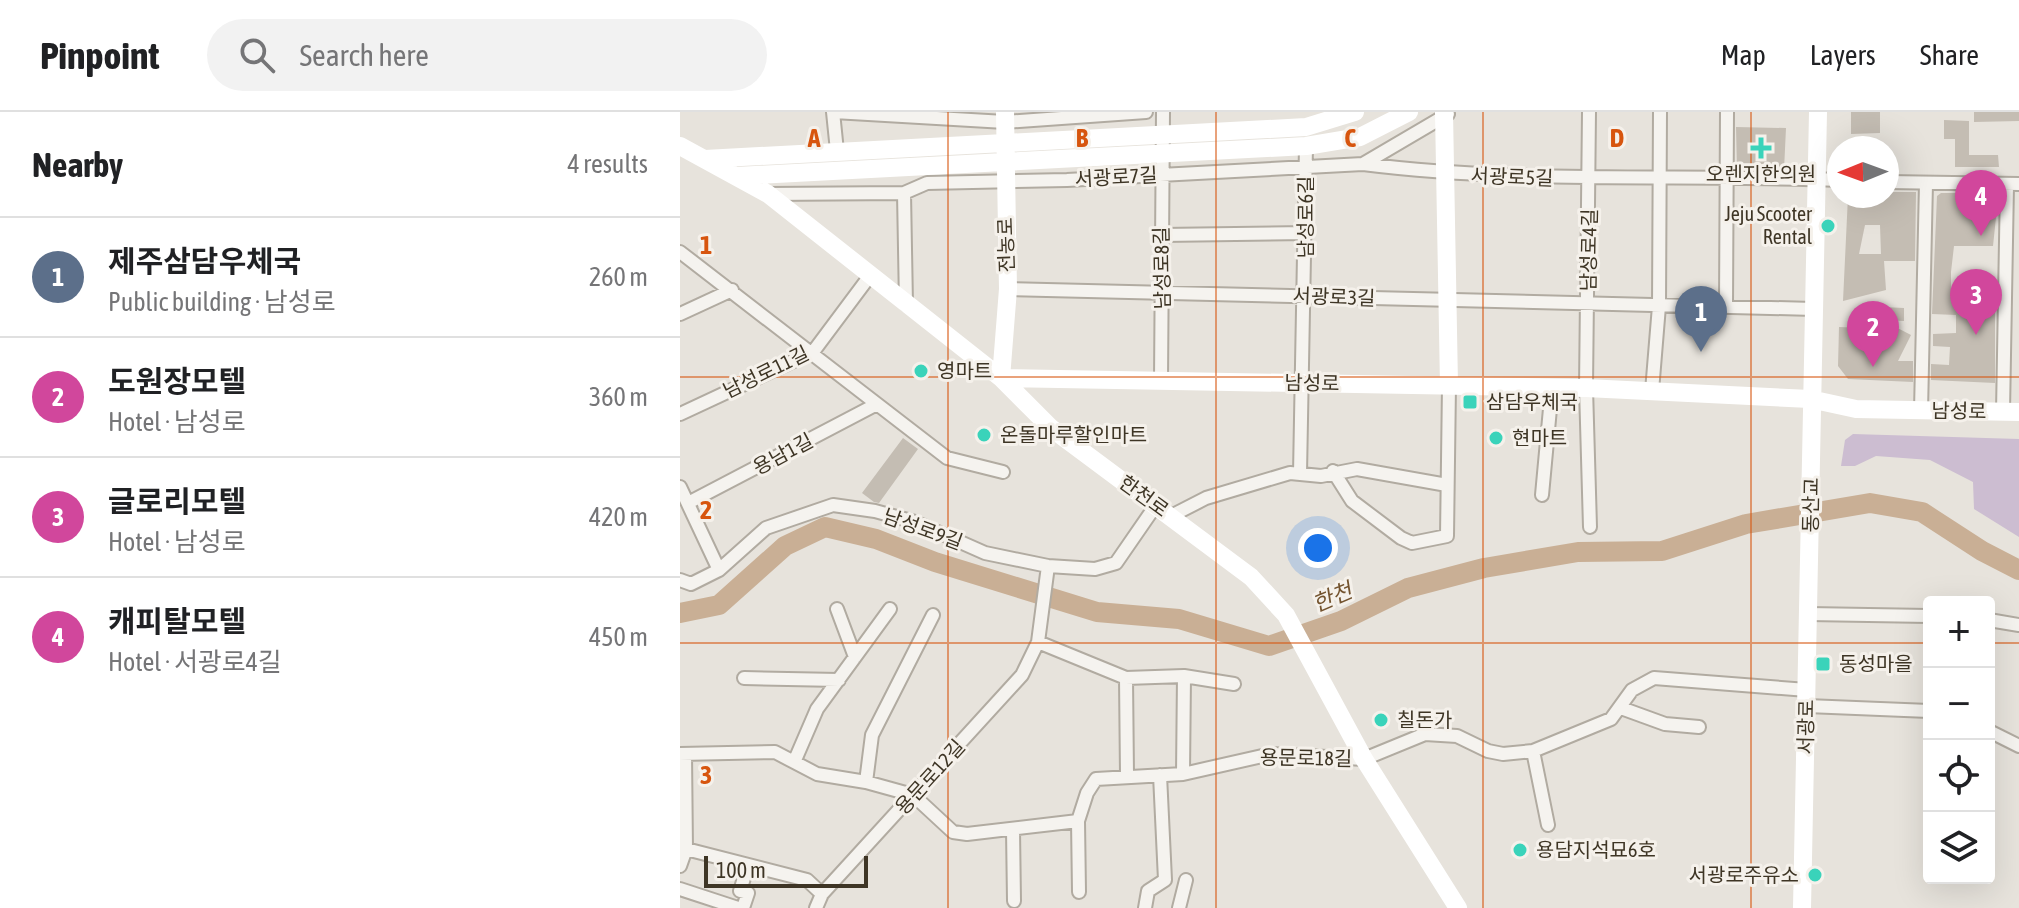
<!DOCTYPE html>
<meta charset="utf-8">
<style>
:root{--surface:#fff;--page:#f2f2f2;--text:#202124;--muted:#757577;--line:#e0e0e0;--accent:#0f766e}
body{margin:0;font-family:"Asap Condensed","Noto Sans KR",sans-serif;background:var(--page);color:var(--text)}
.controls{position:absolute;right:24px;bottom:24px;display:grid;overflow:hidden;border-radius:8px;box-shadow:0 8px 32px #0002}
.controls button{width:72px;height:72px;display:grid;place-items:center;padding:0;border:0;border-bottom:2px solid var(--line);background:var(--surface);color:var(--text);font:40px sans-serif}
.compass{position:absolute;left:1147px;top:24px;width:72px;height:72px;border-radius:50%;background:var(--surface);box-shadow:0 8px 32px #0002;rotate:269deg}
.scale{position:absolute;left:24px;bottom:20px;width:164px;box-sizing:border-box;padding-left:8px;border:4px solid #3e3525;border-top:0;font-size:22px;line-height:28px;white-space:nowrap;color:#3e3525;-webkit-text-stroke:6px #f5f1eb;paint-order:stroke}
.you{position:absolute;left:638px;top:436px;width:28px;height:28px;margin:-20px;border:6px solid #fff;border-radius:50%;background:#1a73e8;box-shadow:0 0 0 12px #1a73e833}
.badge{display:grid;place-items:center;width:52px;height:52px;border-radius:50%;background:var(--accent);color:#fff;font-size:26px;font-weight:700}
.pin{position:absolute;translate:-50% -66px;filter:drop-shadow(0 2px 4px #0008)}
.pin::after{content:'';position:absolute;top:42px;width:28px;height:24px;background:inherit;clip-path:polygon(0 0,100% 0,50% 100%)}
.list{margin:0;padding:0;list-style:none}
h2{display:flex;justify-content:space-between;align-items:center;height:104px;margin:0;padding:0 32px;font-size:34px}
h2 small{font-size:26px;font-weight:400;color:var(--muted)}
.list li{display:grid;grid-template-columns:52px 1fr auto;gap:24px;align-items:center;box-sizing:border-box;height:120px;padding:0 32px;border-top:2px solid var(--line)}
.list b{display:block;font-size:30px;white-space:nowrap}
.list p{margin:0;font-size:26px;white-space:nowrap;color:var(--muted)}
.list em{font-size:26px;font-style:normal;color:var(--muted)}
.icon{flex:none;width:44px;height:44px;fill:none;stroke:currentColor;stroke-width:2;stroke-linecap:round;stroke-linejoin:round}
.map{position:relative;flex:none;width:1339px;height:796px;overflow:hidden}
header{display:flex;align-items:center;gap:48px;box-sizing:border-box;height:112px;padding:0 40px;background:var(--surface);border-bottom:2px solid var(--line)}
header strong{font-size:38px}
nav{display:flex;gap:44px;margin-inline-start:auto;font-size:28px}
.search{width:560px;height:72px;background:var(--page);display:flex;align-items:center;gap:20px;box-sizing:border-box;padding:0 28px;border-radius:44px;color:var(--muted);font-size:30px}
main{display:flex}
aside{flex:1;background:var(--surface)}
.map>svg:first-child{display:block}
.green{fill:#ccbdd1}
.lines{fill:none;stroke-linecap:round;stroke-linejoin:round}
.river{stroke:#c9af95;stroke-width:20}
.building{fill:#c4bdb3;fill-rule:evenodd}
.street-casing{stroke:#b1aba1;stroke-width:16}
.street{stroke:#f5f3ef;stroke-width:12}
.secondary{stroke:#fff;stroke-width:18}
.grid{fill:none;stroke:#d7550e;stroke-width:2;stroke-opacity:0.55}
.poi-dot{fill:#3ad3ba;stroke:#f5f1eb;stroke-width:3}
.labels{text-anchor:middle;stroke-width:6;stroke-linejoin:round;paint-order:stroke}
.poi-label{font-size:20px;fill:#3e3525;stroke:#f5f1eb;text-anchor:start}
.street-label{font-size:20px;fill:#3e3525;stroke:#f5f1eb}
.water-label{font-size:22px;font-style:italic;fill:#73532e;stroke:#f5f1eb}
.grid-label{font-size:26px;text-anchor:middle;font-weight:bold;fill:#d7550e;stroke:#f5f1eb;stroke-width:6;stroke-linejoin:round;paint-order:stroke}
</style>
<header>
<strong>Pinpoint</strong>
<div class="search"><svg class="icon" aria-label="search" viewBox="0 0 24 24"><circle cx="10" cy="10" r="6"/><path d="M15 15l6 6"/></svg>Search here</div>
<nav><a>Map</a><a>Layers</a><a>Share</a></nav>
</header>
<main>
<aside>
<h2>Nearby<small>4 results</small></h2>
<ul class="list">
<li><span class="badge" style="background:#5c6f8a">1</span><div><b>제주삼담우체국</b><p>Public building · 남성로</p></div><em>260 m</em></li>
<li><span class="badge" style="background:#d1479c">2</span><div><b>도원장모텔</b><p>Hotel · 남성로</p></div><em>360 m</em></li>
<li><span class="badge" style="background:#d1479c">3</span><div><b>글로리모텔</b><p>Hotel · 남성로</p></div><em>420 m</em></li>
<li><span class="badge" style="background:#d1479c">4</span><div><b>캐피탈모텔</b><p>Hotel · 서광로4길</p></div><em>450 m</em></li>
</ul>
</aside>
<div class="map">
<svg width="1339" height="796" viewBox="0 0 1339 796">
<rect width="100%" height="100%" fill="#e7e3dc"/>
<!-- green -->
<path class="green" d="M1173 322 1339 327V425L1294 397 1293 370 1250 348 1196 344 1175 354H1161L1165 328Z"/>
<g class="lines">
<!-- river -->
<path class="river" d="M0 501 39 493 105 434 145 415 196 427 255 450 417 500 499 507 589 534 661 509 728 476 804 456 898 440 982 439 1066 412 1190 391 1242 400 1302 439 1339 458"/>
</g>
<!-- building -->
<path class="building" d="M1171 0H1200V21L1171 22Z
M1294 0H1339V9L1294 10Z
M1264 8 1289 9V43H1318L1319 55H1275V27H1264Z
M1056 15 1106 16 1104 58 1057 57Z
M1207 80H1236L1235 149H1204L1206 178 1163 189 1168 84H1207ZM1185 113H1200L1201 142H1179Z
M1261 81H1313L1318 86 1313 134H1274L1271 160V180H1306V175H1315V271L1251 268V252L1269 253 1270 235 1253 234V222L1276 221V203L1252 202 1257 84Z
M1183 194 1224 196V209L1202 208 1231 223 1218 249H1233V270L1168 267 1158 254 1159 215 1183 216Z
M223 326 238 337 199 391 194 390 182 381Z"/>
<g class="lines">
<defs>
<path id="street" d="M153 0 157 39
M154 0 325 10 466 0
M909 0 906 276 910 415
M683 52C842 72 1000 62 1159 68
M1207 70 1339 72
M224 81 226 192
M88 82 224 81 247 71 387 68 683 52 768 2
M482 123 626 121
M0 140 197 292 8 391
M328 177 1134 197
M1046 195 1047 0
M0 202 52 178
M481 269 483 0
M972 279 979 194 980 0
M197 292 267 346 323 360
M1241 299 1246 71
M1323 300 1327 72
M0 302 133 240 189 165
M653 359 672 389 721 426 732 431 767 424 769 273
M620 362 626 34
M0 375 39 458
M862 383 872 275
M491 404 526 386 610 361 641 364 677 357 767 373
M0 468 11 472 39 458 86 416 153 393 195 399 235 410 305 441 368 454 415 457 436 451 476 393
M157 497 175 545
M1128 502 1249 504
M1309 508 1339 513
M358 530 446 566 504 564 554 572
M64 566 159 568
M446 566 447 663
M1127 594 1249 599
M941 596 985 612 1019 615
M1309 619 1339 634
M853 639 868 713
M0 642 95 640 137 662 186 670 233 683 273 720 287 722 398 709 407 681 416 667 503 662 591 642 684 647 745 622 777 624 808 639 823 642 853 639 931 607 952 578 974 566 1127 578
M115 648 137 597 210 497
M503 662 504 564
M186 670 192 623 253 503
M398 709 399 780
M333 718 334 789
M6 737 127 768 142 782
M0 754 6 737 5 642
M0 777 58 796
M63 796 68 781 60 779 68 753
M136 796 142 782 342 563 358 530 368 454
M465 796 468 779 485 768 480 663
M499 796 506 768"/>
</defs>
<!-- street casing -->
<use href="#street" class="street-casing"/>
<!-- street -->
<use href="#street" class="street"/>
<!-- secondary -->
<path class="secondary" d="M764 0 769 273
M0 34 88 82 321 266 371 316 571 465 606 503 684 647 778 796
M25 47 626 15 675 0
M58 64 626 34 680 25 729 0
M321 266 906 276 1130 287 1176 297 1339 300
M321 266 328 177 325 0
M1122 796 1138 0"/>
</g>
<!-- grid -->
<path class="grid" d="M268 0V796M536 0V796M803 0V796M1071 0V796M0 265H1339M0 531H1249M1309 531H1339"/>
<!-- markers -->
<g class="poi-dot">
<path d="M1077 24h8v8h8v8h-8v8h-8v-8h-8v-8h8z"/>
<circle cx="1148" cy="114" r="8"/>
<circle cx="241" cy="259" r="8"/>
<rect x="782" y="282" width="16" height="16" rx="4"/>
<circle cx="304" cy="323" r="8"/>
<circle cx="816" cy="326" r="8"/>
<rect x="1135" y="544" width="16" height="16" rx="4"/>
<circle cx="701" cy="608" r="8"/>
<circle cx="840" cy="738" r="8"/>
<circle cx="1135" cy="763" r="8"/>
</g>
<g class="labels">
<!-- poi labels -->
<g class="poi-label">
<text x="1081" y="69" text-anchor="middle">오렌지한의원</text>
<text x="1132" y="109" text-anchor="end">Jeju Scooter<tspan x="1132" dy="23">Rental</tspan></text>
<text x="257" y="266">영마트</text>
<text x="806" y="297">삼담우체국</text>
<text x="320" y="330">온돌마루할인마트</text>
<text x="832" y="333">현마트</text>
<text x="1159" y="559">동성마을</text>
<text x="717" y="615">칠돈가</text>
<text x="856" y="745">용담지석묘6호</text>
<text x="1119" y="770" text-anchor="end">서광로주유소</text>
</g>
<!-- street labels -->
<g class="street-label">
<text transform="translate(436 65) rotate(-3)" y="7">서광로7길</text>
<text transform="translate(832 65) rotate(2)" y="7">서광로5길</text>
<text transform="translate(626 105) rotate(-90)" y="7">남성로6길</text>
<text transform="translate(326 133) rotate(-92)" y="7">전농로</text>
<text transform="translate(909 138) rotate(-89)" y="7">남성로4길</text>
<text transform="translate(482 156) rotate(-91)" y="7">남성로8길</text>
<text transform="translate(654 185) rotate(2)" y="7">서광로3길</text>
<text transform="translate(86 260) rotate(-26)" y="7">남성로11길</text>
<text transform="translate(632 271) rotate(1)" y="7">남성로</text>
<text transform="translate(1279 299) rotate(1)" y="7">남성로</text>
<text transform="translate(103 342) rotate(-28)" y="7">용남1길</text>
<text transform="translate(464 384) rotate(36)" y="7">한천로</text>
<text transform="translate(1131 393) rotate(-89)" y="7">동산교</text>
<text transform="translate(243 417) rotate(20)" y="7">남성로9길</text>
<text transform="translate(1126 615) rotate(-89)" y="7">서광로</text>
<text transform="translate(626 646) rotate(1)" y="7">용문로18길</text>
<text transform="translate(250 665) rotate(-48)" y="7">용문로12길</text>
</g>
<!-- water labels -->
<g class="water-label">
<text transform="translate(652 485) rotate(-23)" y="8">한천</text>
</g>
</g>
<g class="grid-label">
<text x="134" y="35">A</text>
<text x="402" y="35">B</text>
<text x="670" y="35">C</text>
<text x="937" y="35">D</text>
<text x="26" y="142">1</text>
<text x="26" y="407">2</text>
<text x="26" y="672">3</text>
</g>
</svg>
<div class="controls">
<button>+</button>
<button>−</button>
<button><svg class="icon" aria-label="locate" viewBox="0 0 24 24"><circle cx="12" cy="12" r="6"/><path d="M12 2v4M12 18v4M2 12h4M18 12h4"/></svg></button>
<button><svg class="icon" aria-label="layers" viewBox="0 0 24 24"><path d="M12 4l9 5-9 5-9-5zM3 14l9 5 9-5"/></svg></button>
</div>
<svg class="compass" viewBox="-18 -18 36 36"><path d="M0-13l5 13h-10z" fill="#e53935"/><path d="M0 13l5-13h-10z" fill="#757577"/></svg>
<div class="scale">100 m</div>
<div class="you"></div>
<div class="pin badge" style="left:1021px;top:240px;background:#5c6f8a">1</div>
<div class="pin badge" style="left:1193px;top:255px;background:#d1479c">2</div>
<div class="pin badge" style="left:1296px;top:223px;background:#d1479c">3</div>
<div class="pin badge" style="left:1301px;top:124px;background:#d1479c">4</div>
</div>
</main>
